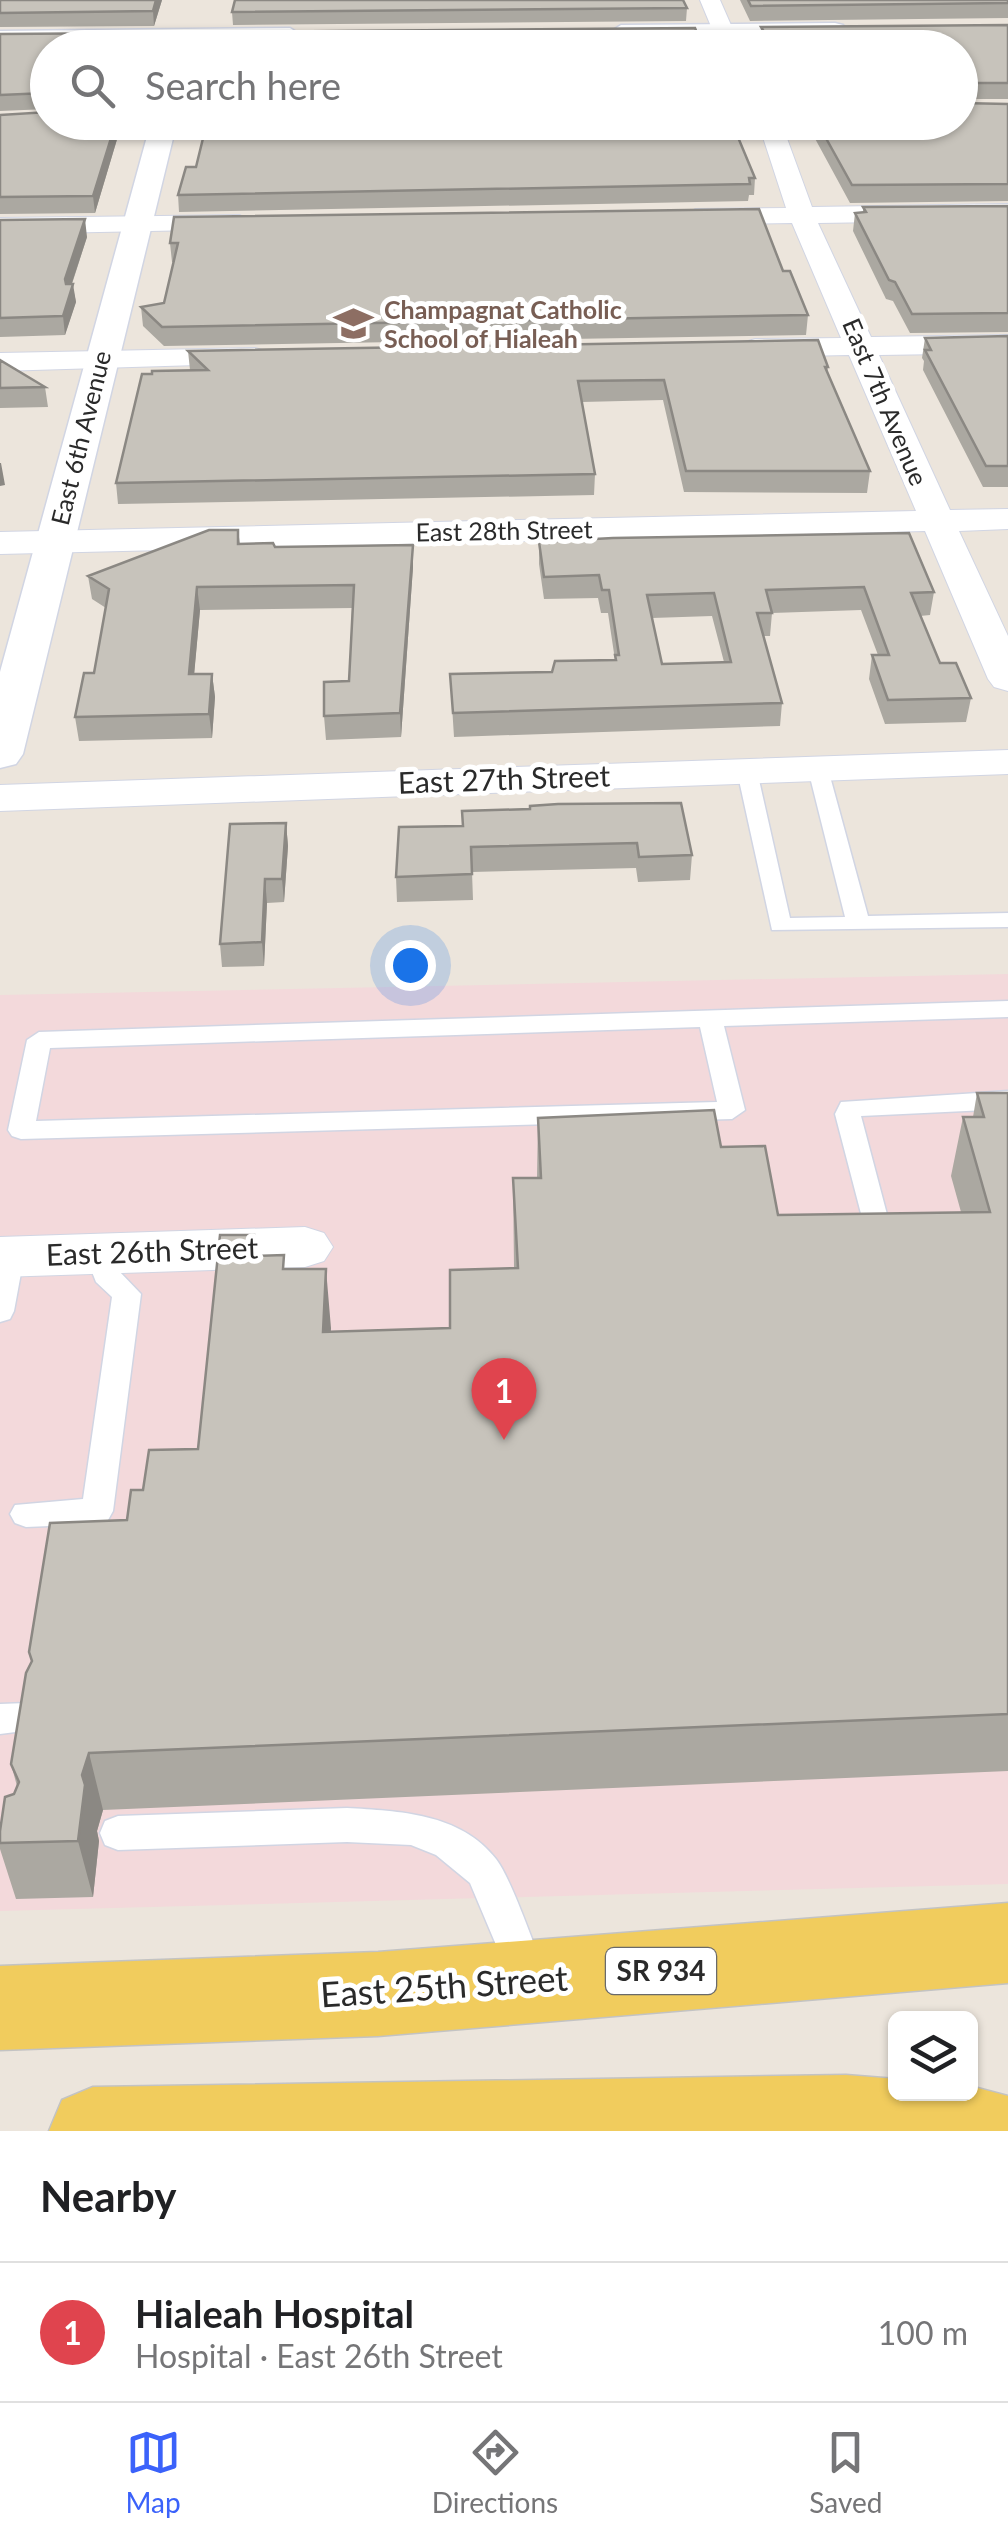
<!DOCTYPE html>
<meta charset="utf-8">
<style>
:root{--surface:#fff;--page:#f6f6f6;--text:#202124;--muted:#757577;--line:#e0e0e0;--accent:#3b62fa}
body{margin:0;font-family:Lato,sans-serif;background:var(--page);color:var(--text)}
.controls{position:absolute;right:30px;bottom:30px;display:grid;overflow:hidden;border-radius:15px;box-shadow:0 2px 8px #0004}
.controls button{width:90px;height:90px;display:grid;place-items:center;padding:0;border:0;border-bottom:2px solid var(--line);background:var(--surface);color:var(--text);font:50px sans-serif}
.you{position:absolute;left:410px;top:965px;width:35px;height:35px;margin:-25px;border:8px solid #fff;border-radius:50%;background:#1a73e8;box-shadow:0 0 0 15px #1a73e833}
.badge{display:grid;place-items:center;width:65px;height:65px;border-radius:50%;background:var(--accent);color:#fff;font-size:32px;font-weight:700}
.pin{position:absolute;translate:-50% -82px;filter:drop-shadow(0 2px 5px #0008)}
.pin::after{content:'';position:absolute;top:52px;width:35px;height:30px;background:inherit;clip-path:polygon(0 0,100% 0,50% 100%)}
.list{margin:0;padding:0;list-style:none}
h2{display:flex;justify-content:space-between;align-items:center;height:130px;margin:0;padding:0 40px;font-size:42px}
h2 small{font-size:32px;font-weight:400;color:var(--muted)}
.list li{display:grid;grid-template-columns:65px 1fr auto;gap:30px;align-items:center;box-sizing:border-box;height:140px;padding:0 40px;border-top:2px solid var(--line)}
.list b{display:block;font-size:38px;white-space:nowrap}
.list p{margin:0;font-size:32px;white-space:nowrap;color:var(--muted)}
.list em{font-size:32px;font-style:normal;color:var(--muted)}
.icon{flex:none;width:55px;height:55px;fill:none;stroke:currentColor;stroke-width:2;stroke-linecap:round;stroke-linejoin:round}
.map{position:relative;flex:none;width:1008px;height:2131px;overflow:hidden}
.search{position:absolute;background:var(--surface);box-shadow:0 2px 8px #0004;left:30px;right:30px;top:30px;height:110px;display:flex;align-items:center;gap:25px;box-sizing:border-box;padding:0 35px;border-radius:55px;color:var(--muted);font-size:38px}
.sheet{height:270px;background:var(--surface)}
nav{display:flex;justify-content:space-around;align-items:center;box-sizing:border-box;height:140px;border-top:2px solid var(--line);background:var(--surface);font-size:28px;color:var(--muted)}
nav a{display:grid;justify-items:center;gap:5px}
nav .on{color:var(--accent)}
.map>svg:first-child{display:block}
.medical{fill:#f3d9db}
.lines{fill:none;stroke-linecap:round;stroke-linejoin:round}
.lane-casing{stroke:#d1d5e3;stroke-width:3}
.street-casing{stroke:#d1d5e3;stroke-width:2}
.secondary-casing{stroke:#d1d5e3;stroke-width:3}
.primary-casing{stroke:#c3c3c3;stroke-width:3}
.lane{fill:#fff;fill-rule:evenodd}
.street{fill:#fff;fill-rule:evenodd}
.secondary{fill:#fff;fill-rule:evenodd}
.primary{fill:#f1cc5d;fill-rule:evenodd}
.wall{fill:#aba8a1;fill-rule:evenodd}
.shaded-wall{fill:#8b8883}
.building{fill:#c7c3bb;stroke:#8b8883;stroke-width:2.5;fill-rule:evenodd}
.labels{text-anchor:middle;stroke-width:10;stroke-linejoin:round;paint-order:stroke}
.far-education-label{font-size:25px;font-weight:bold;fill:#785e54;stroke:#fff;text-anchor:start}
.far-street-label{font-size:25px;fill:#2a2a2a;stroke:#fff}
.shield{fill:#fff;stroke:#6a6a6a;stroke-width:2.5}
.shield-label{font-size:28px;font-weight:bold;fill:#2a2a2a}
.street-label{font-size:30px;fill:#2a2a2a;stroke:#fff}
.near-street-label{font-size:35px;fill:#2a2a2a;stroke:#fff}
</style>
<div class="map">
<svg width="1008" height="2131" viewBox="0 0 1008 2131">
<rect width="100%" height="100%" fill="#ece5dc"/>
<!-- medical -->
<path class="medical" d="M1008 974V1884L0 1911V995Z"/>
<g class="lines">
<defs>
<path id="lane" d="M818 763 828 769 868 916 1008 913V927L772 930 737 771 747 765 757 771 790 918 845 917 808 769Z
M1008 1001V1017L724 1026 745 1110 732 1119 21 1139 12 1136 8 1130 27 1040 39 1032ZM700 1027 717 1102 36 1121 50 1048Z
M1008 1091V1109L861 1116 894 1241 890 1248H870L835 1114 841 1102Z
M99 1244 109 1247 118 1270 141 1294 113 1511 108 1520 97 1524 26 1527 15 1523 10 1514 15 1505 83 1499 112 1297 96 1282 85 1254 89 1247Z
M10 1247 20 1250 24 1257 14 1311 10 1319 0 1322V1250Z
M27 1703 39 1707 44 1718 39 1729 0 1734V1704Z
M347 1808C398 1811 461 1813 496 1859 511 1878 534 1946 545 1972L539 1985 526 1991 513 1985 470 1883 436 1855 411 1845 347 1842 118 1850 105 1845 100 1833 105 1821 118 1816Z"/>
<path id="street" d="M700 0H720L741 48H720Z
M758 122H781L812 207 1008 204V220L818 223 871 337 1008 335V353L879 355 950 510 1008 509V529L959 531 1008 636V691L994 687 988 679 925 531 0 554V532L916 511 849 355 755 357 745 354 740 348 745 342 755 339 841 338 792 223 695 225 682 217 695 209 786 208Z
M240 215 253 223 249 229 0 234V218Z
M255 348 266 351 270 357 266 363 0 371V353Z
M1008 750V774L0 811V785Z
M305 1227 324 1233 333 1247 324 1261 305 1267 0 1277V1237Z"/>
<path id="secondary" d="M835 23 843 25 846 30 843 35 621 39 610 32 621 25Z
M290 28 301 35 298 40 0 45V31Z
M151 122H177L23 754 16 764 0 768V672Z"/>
<path id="primary" d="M1008 1903V1983L378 2036 0 2050V1966L378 1952Z
M846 2075 896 2079V2094H970V2086L1008 2096V2131H49L62 2100 93 2087Z"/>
</defs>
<!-- lane casing -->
<use href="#lane" class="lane-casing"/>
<!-- street casing -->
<use href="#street" class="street-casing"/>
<!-- secondary casing -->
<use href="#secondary" class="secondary-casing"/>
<!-- primary casing -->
<use href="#primary" class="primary-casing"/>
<!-- lane -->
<use href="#lane" class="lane"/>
<!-- street -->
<use href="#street" class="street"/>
<!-- secondary -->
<use href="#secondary" class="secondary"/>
<!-- primary -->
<use href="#primary" class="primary"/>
</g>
<!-- wall -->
<path class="wall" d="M0 0H162L154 26 0 27Z
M740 0H1008V18L750 21Z
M687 8 686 21 233 25 232 12Z
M1008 25V99H960V48H763L760 42 761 27Z
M147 33 148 47 48 48V109L0 111V34Z
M1008 104V201L850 203 806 122H960Z
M0 115 48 122H117L118 136 95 213 0 214Z
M727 130 755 178 754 195H749L748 201 179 212 178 195Z
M1008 206V332L910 333 893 301 886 299 853 231 855 213 863 212V207Z
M0 220 87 237 72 284 76 302 65 335 0 337Z
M170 243 783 271 808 315 806 335 164 346 143 326 141 307 164 303 174 262H172Z
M1008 336V487H983L923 370 924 361 922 358 925 338Z
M188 351 828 367 827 373 870 471 867 493 684 492 663 400 582 402 595 474 594 495 118 504 116 483 190 370Z
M0 360 45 387 48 407 0 408Z
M238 530 240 544 275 547 413 545V567L401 737 326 740 324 716 349 681 352 608 200 610 194 674H212L215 697 212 738 79 741 75 717 94 673 106 608 92 599 88 576Z
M539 542 934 592 930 615 920 616 940 663 971 698 966 722 885 724 869 679 872 655H878L861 610 772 613 770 636H763L782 703 780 726 454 737 450 674 552 672 615 660 608 613H601L598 598 544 599 539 564ZM712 616 724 662 662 664 652 618Z
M530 809 692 855 690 880 638 882 636 868 472 872 473 900 397 902 396 877 462 826V811Z
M286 823 288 846 284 902 267 903 264 966 222 967 220 944Z
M977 1093H1008V1771L103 1810 97 1831 99 1841 93 1897 16 1899 0 1849V1831L17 1786 11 1764 127 1520 143 1490 198 1449 254 1235 256 1256 286 1269 331 1331 450 1328 514 1268 513 1178H537L538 1118 721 1147 778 1215 961 1212 951 1176 963 1117H973Z"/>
<!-- shaded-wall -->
<path class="shaded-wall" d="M156 0H162L154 26 153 11Z
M147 33 148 47 140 48Z
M110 122H117L118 136 95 213 93 196Z
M85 219 87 237 67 298 65 279Z
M73 284 76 302 65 335 63 316Z
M0 463H1L5 485 0 486Z
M413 545V567L401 737 400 713Z
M197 587 200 610 192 698 189 674Z
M212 674 215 697 212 738 209 714Z
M286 823 288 846 284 902 282 879Z
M265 879 267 903 264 966 262 942Z
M254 1235 261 1294 251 1256Z
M326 1269 331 1328 328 1391 323 1332Z
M89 1753 103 1810 97 1831 99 1841 93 1897 78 1841 82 1775Z"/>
<!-- building -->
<path class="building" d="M0 0H156L153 11 0 13Z
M235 0H683L687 8 232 12Z
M748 0H1008V3L751 6Z
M1008 25V83H962L960 85V48H787L788 35H766L761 27Z
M695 28 702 45H693L694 48H214L218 34 227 32Z
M147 33 140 48H48V96L46 93 0 95V34Z
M960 103 1008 104V184L852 185 817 122H960Z
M48 112V122H116L93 196 0 197V115Z
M207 122H724L727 130H735L755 178H749L750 184 178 195 186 167H196Z
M1008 206V313L912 314 895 282 889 280 855 213 866 212 863 207Z
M759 209 783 271H790L808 315 162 327 141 307 164 303 178 243H170L174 217Z
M85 219 65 279 66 284H73L63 316 0 318V220Z
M1008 336V466H986L925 350H931L925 338Z
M818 340 828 367H825L870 471H686L664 380 578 381 595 474 116 483 142 374H152V371L208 370 188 351Z
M0 360 45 387 0 388Z
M209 530H238V544L273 543 275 547 413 545 400 713 324 716V682L349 681 354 585 197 587 189 674H212L209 714 75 717 84 673H94L109 589 88 576Z
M909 533 934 592 911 593 940 663H956L971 698 888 700 872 655H889L864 587 766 590 772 613H757L782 703 453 713 450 674 552 672 555 661 616 660 615 655H619L609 590H602L599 575 544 577 539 542 613 538ZM714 593 731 662 662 664 647 595Z
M681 803 692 855 639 857 637 843 471 847 472 874 396 877 399 827 463 826 462 811 530 809V806L558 804Z
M286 823 282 879H265L262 942 220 944 230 824Z
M977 1093H1008V1714L89 1753 82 1775 85 1785 78 1841 0 1843V1831L5 1797 14 1794 19 1782 11 1764 26 1673 32 1661 29 1652 50 1523 127 1520 131 1490H143L149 1450 198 1449 220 1235H254L251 1256 284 1255 283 1269H326L323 1332 450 1328V1270L518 1268 513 1178H541L538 1118 714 1110 721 1147 765 1146 778 1215 990 1212 963 1117H984Z"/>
<!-- icons -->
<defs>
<symbol id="school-bare" viewBox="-9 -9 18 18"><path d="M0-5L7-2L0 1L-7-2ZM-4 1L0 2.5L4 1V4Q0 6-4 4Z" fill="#8d6e63" stroke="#fff" stroke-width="2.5" paint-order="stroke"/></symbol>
</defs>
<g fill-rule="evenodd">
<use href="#school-bare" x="326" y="296" width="55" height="55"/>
</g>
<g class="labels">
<!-- far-education labels -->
<g class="far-education-label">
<text x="384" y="319">Champagnat Catholic<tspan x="384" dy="29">School of Hialeah</tspan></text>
</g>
<!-- far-street labels -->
<g class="far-street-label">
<text transform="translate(885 402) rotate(67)" y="9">East 7th Avenue</text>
<text transform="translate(81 438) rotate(-76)" y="9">East 6th Avenue</text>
<text transform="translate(504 531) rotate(-1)" y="9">East 28th Street</text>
</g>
<!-- shield labels -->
<rect class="shield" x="606" y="1948" width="110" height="46" rx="8"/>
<g class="shield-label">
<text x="661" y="1981">SR 934</text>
</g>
<!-- street labels -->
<g class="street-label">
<text transform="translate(504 780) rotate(-2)" y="10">East 27th Street</text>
<text transform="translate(152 1252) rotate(-2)" y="10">East 26th Street</text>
</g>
<!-- near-street labels -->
<g class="near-street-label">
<text transform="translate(444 1987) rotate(-4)" y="12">East 25th Street</text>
</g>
</g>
</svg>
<div class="controls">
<button><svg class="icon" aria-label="layers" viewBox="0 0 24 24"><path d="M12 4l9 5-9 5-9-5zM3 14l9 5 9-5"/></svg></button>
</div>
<div class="you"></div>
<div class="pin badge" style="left:504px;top:1440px;background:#e0444e">1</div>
<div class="search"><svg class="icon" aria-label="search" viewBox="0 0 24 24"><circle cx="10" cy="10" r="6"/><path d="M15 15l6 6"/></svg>Search here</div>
</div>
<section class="sheet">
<h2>Nearby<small></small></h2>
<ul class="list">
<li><span class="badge" style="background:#e0444e">1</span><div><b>Hialeah Hospital</b><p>Hospital · East 26th Street</p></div><em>100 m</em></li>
</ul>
</section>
<nav>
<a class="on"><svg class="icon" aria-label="map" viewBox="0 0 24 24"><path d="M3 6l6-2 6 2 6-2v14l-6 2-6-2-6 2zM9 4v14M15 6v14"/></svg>Map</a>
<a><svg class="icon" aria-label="directions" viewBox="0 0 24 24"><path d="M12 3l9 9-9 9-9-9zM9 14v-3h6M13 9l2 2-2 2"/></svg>Directions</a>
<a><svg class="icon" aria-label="saved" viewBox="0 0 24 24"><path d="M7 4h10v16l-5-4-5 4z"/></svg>Saved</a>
</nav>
